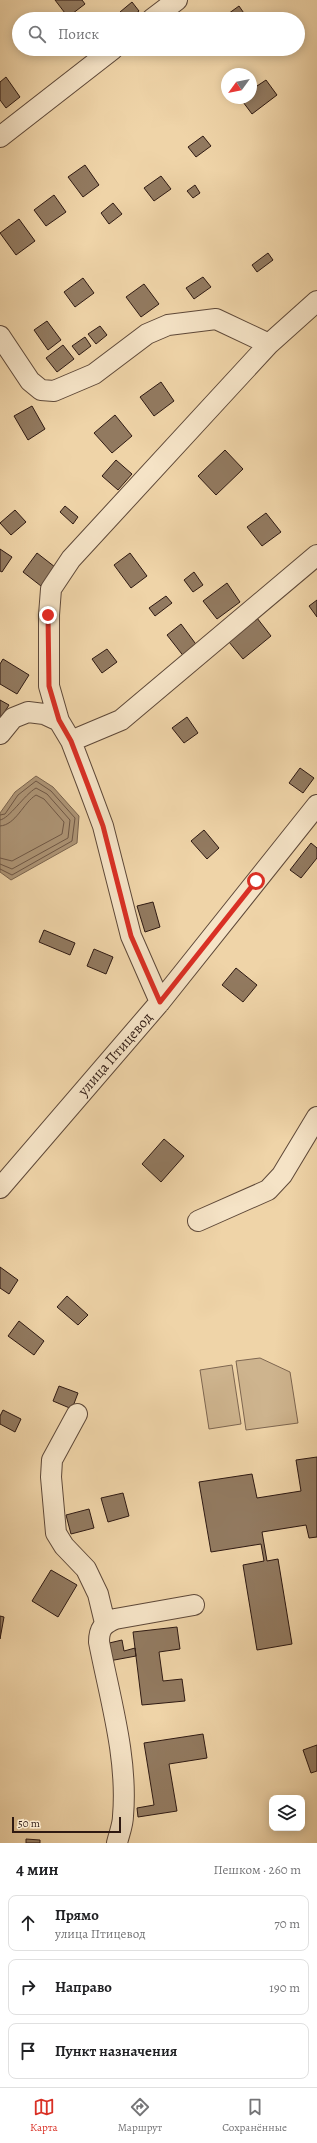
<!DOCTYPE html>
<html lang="ru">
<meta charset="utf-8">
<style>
:root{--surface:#fff;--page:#f2f2f2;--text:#202124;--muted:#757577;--line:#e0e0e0;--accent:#d93025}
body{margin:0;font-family:Alegreya,serif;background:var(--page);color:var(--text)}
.controls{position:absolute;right:12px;bottom:12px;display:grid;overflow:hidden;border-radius:8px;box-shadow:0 2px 10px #0003}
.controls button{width:36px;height:36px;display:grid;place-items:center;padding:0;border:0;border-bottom:1px solid var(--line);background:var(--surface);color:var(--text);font:20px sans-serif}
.compass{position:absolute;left:221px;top:68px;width:36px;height:36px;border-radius:50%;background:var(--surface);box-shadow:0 2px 10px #0003;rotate:237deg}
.scale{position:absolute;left:12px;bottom:10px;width:109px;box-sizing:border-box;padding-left:4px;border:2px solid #2e1912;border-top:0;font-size:11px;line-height:14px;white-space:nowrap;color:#2e1912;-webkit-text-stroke:3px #f5e3c6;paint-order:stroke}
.stop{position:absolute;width:12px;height:12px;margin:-9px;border:3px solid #d93025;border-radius:50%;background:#fff}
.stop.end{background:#d93025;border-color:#fff;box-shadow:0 1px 4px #0008}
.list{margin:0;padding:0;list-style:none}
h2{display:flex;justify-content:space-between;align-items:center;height:52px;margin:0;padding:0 16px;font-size:17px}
h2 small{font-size:13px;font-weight:400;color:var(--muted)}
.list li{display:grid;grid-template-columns:26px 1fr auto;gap:12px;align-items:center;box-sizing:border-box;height:56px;margin:0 8px 8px;padding:0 8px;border:1px solid var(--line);border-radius:8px}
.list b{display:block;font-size:15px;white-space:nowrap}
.list p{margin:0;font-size:13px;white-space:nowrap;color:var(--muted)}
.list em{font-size:13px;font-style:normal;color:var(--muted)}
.icon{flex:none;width:22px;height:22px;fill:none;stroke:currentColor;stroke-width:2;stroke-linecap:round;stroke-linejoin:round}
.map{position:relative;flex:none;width:317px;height:1843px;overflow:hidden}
.search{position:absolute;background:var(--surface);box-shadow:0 2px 10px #0003;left:12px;right:12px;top:12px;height:44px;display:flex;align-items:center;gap:10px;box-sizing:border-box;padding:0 14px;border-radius:22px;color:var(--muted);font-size:15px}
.sheet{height:244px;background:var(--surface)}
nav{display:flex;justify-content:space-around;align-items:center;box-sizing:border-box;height:56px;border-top:1px solid var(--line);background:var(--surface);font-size:11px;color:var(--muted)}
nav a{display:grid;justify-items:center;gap:2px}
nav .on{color:var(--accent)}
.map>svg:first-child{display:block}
.green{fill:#ceb48e;stroke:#7e6650}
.water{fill:#ad9475;stroke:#7a634d}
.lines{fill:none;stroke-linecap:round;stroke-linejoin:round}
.shore{stroke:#6e5644;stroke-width:1}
.building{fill:#927a60;stroke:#2e1912}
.minor-casing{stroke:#5e4838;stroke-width:22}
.minor{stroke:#f5e3c6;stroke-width:20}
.route{stroke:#d93025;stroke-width:5}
.labels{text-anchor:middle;stroke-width:3;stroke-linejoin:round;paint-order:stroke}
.street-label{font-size:15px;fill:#2e1912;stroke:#f5e3c6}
</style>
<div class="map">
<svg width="317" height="1843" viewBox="0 0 317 1843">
<rect width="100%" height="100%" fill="#efd4a8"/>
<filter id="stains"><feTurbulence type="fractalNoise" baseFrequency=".005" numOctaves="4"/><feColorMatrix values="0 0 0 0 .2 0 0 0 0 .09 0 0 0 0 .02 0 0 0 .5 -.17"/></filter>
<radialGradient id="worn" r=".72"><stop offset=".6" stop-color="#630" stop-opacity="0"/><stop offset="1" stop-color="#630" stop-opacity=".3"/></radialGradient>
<!-- green -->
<path class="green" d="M260 1358 290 1372 298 1423 246 1430 236 1361Z
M232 1365 241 1424 209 1429 200 1370Z"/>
<!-- water -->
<path class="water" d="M36 776 53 787 79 816 77 843 11 880 0 872V813L15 792Z"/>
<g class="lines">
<!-- shore -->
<path class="shore" d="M0 815 5 814 18 795 36 781 51 791 75 818 72 841 12 875 0 869
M0 820C9 819 24 795 36 788L47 794 70 820 68 838 12 869 0 864
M0 826C16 825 23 803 36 795L44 799 64 822 62 834 12 861 0 858"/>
</g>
<!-- building -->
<path class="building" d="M55 0H82L85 4 68 17Z
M132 2 139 11 129 19H126L120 12Z
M239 6 248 19H221Z
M35 13 40 19H26Z
M6 77 20 97 6 108 0 100V82Z
M266 80 277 95 252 114 240 98H251V90Z
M203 136 211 146 196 157 188 147Z
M85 165 99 185 83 197 68 177Z
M161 176 171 189 154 201 144 188Z
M195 185 200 193 193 198 187 191Z
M54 195 66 212 46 226 34 210Z
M113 203 122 214 109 224 101 213Z
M19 219 35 241 16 255 0 233Z
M268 253 273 260 257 272 252 265Z
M203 277 211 287 194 299 186 288Z
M83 278 94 293 75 307 64 292Z
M144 284 159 304 141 317 126 297Z
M47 321 61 340 48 350 34 330Z
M100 326 107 335 96 344 88 334Z
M85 337 91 346 79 355 72 346Z
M63 345 74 359 57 372 46 358Z
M161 382 174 401 154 416 140 397Z
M32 406 45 429 28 440 14 416Z
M115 415 132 436 112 453 94 433Z
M225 450 243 469 216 495 198 476Z
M116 460 132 474 118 490 102 476Z
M65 506 78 517 73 524 60 512Z
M15 510 26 522 11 535 0 523Z
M266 513 281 532 262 546 247 527Z
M0 549 12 557 2 572 0 571Z
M37 553 55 567 41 586 23 572Z
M130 553 147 576 131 588 114 565Z
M194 572 203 585 193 592 184 580Z
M227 583 240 602 217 619 203 601Z
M166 596 172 603 155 616 149 608Z
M317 600V617L309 606Z
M257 618 271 636 243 659 229 642Z
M181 624 198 647 185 658 167 635Z
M107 649 117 662 102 673 92 659Z
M3 659 29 675 17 694 0 684V664Z
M0 700 9 705 0 719Z
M187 717 198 733 184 743 172 728Z
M300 768 314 778 303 793 289 783Z
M204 830 219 848 207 859 191 841Z
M311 843 317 848V858L301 878 290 870Z
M153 902 160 927 145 932 137 906Z
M44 930 75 943 70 955 39 942Z
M94 949 113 957 106 974 87 966Z
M236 968 257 985 243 1002 222 985Z
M164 1139 184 1156 161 1182 142 1164Z
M0 1267 18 1280 9 1294 0 1288Z
M67 1296 88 1315 78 1325 57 1307Z
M19 1321 44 1341 34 1355 8 1336Z
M59 1386 78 1393 72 1409 53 1401Z
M3 1410 21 1419 15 1432 0 1424V1416Z
M317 1457V1537L309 1538 306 1525 262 1532 267 1561 278 1559 292 1644 257 1650 243 1565 264 1561 261 1544 211 1552 199 1482 252 1474 257 1498 301 1491 296 1460Z
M123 1493 129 1516 108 1522 101 1498Z
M89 1509 94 1528 71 1534 66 1515Z
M51 1570 77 1585 58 1617 32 1601Z
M0 1616 4 1617 0 1639Z
M177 1627 180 1649 159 1652 163 1681 182 1679 185 1701 142 1705 133 1632Z
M122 1640 124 1651 135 1648 136 1656 109 1661 105 1644Z
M203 1734 207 1758 169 1764 177 1811 138 1817 137 1808 154 1805 144 1743Z
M317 1745V1771L311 1773 303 1750Z
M26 1839 40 1840V1843H26Z"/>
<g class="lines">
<defs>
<path id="minor" d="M152 19 177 0
M0 137 113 49
M0 336 30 381 41 390 54 391 94 374 147 334 168 325 216 319 269 344
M59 721 49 686V615L51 589 71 559 269 344 317 301
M0 734 13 718 28 712 44 714 59 721 71 741 87 783 103 826 131 936 160 1002
M71 741 121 720 317 555
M0 1188 160 1002 317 805
M198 1221 268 1190 282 1175 317 1117
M77 1414 52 1460 51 1477 56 1533 64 1546 86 1569 98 1594 105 1623
M117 1843C119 1834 123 1825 123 1816 128 1758 110 1699 99 1642 99 1629 103 1624 115 1619L194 1605"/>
</defs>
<!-- minor casing -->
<use href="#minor" class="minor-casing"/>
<!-- minor -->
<use href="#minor" class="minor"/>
</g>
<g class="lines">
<!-- route -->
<path class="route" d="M48 615 49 686 59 720 71 741 87 783 103 826 131 936 160 1002 256 881"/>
</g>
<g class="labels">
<!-- street labels -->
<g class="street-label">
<text transform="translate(115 1054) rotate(-49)" y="5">улица Птицевод</text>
</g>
</g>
<rect width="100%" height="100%" filter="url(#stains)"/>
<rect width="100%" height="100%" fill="url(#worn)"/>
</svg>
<div class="controls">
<button><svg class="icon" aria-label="layers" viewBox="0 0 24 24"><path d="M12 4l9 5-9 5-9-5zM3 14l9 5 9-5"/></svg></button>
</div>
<svg class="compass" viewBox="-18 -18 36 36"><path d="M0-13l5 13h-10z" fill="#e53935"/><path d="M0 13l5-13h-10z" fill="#757577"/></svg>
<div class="scale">50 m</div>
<div class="stop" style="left:256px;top:881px"></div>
<div class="stop end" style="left:48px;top:615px"></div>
<div class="search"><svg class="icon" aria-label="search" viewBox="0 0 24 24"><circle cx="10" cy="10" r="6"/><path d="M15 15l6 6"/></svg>Поиск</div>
</div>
<section class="sheet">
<h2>4 мин<small>Пешком · 260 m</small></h2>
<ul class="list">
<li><svg class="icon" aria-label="ahead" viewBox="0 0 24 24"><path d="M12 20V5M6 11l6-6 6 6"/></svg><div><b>Прямо</b><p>улица Птицевод</p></div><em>70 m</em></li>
<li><svg class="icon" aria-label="right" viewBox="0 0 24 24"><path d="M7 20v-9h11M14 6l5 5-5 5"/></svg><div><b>Направо</b></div><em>190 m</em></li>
<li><svg class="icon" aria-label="arrive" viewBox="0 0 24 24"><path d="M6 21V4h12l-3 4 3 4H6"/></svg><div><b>Пункт назначения</b></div></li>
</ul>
</section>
<nav>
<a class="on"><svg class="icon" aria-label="map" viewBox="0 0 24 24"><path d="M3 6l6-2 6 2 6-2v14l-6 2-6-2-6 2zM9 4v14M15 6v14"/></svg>Карта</a>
<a><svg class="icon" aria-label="directions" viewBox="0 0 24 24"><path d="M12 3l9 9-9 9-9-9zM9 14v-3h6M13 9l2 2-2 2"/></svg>Маршрут</a>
<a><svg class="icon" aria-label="saved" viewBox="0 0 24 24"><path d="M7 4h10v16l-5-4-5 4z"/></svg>Сохранённые</a>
</nav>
